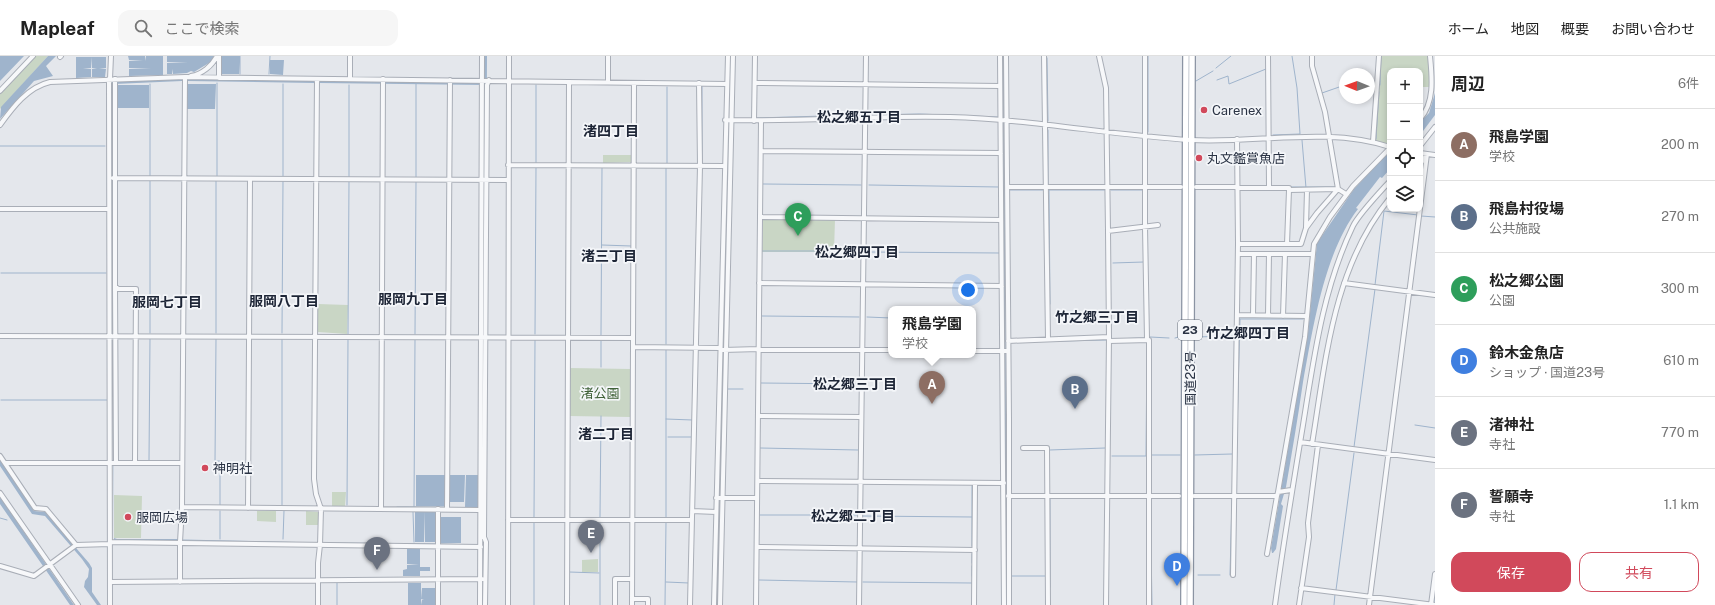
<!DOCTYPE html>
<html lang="ja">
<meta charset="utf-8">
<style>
:root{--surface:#fff;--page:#f6f6f6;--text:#222;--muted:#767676;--line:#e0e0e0;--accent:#d1495b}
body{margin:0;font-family:"Public Sans","Noto Sans JP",sans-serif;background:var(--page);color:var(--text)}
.controls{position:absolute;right:12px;top:12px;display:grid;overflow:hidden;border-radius:8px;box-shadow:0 2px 6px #0003}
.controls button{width:36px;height:36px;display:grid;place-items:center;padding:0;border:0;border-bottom:1px solid var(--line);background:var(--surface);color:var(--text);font:20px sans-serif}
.compass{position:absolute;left:1339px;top:12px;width:36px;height:36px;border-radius:50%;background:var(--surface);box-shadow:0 2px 6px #0003;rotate:271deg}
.you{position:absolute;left:968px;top:234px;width:14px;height:14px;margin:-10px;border:3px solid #fff;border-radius:50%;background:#1a73e8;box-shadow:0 0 0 6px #1a73e833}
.badge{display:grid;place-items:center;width:26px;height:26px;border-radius:50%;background:var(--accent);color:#fff;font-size:13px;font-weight:700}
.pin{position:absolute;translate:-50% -33px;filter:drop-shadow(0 1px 2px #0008)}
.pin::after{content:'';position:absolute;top:21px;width:14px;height:12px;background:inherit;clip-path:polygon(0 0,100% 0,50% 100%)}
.popup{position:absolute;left:888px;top:250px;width:88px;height:52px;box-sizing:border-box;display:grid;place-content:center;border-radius:8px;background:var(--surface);filter:drop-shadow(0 1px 3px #0005);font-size:13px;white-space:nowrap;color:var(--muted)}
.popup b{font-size:15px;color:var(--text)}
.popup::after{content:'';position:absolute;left:50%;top:100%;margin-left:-8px;border:8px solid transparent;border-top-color:var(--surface)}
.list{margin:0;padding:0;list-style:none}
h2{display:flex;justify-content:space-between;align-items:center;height:52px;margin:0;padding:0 16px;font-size:17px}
h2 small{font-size:13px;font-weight:400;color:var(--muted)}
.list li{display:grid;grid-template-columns:26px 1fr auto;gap:12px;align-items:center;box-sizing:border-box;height:72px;padding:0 16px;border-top:1px solid var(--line)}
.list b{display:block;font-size:15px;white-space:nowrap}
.list p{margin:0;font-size:13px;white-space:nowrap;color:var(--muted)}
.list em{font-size:13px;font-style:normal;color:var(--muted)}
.actions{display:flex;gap:8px;padding:12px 16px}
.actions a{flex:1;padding:9px 0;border:1px solid var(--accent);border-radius:12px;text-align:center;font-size:14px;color:var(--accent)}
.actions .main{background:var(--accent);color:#fff}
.icon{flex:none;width:22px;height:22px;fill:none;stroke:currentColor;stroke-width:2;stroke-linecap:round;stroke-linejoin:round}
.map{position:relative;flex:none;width:1435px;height:549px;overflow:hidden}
header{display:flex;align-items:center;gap:24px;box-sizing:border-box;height:56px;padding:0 20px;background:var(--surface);border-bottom:1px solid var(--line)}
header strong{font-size:19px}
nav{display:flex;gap:22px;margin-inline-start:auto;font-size:14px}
.search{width:280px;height:36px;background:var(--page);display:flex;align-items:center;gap:10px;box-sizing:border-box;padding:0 14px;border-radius:12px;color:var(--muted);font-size:15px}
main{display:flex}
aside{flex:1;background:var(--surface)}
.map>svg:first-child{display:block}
.green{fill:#c9d6c5}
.water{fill:#9fb4cc}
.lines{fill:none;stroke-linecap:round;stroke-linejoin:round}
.stream{stroke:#9fb4cc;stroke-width:1}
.minor-casing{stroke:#a9aeb7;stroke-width:6}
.highway-casing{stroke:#8b94a3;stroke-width:8}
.minor{stroke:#f7f8fa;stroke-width:4}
.highway{stroke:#fff;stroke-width:5.5}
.poi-dot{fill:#d1495b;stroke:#f4f6f9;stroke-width:1.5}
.labels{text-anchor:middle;stroke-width:3.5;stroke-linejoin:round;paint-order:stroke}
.shield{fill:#f4f6f9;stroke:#676e7b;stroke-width:1}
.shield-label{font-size:12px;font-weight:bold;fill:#2b3445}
.poi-label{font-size:13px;fill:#2b3445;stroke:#f4f6f9;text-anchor:start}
.street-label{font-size:13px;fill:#2b3445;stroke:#f4f6f9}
.park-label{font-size:13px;fill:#3f6138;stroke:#f4f6f9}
.neighbourhood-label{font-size:14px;font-weight:bold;fill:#1d2536;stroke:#f4f6f9}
</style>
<header>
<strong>Mapleaf</strong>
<div class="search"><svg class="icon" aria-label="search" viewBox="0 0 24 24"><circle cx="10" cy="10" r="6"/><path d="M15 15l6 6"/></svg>ここで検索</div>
<nav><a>ホーム</a><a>地図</a><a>概要</a><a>お問い合わせ</a></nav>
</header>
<main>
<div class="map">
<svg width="1435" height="549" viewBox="0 0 1435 549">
<rect width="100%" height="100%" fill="#e4e7ec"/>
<!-- green -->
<path class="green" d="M36 0H48L0 53V38Z
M1380 0H1428L1431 31H1420V15H1390V90L1375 84Z
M603 99H632V106L603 107Z
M763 163H835L834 196H762Z
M318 248 348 249 347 278 318 276Z
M569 312 630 313 631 361 569 360Z
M332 436H346L345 450H332Z
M114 439 142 440 141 482H114Z
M257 455H276V466L257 465Z
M306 455 319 456V469H306Z
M598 503V516H582V504Z"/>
<!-- water -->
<path class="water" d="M0 0H24L0 25Z
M48 0H56L46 10 53 20 34 25 0 63 1 51Z
M128 0H145V5L146 0H163V19L129 20V13L151 12H129V5L143 4H129Z
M167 0H214L210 7H204H209L194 16 191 15 187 17 173 18V13L172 18H167V7H188L167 6Z
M222 0H240V6H223H240L239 18H222Z
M484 0H487L484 549H482V481L484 29 320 27V25L481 27 484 22Z
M1003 0H1004L1007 549H1005Z
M76 1H91V12H83L91 13V21L76 22Z
M91 1H106V12H99V6V12L106 13 105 21H92V13L97 12H92Z
M270 4H284L283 19 270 18Z
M182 23V25L114 28V482L117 483H178V484H114L112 26Z
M187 23 314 25V27L187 25Z
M186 28H216L215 53H186Z
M117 29H149V52H117Z
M1435 37V59L1420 79V66L1429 57Z
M1390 97V113L1382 122 1380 121 1356 152 1358 153C1324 197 1313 272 1303 326 1298 361 1292 396 1286 431L1281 448 1283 450 1276 493 1273 497H1272L1271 492 1308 277 1317 187 1354 133 1382 103Z
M0 404 34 455 45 456 89 507 92 512V536L101 549H97L84 531 85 525 88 521 89 513 82 503 45 460 32 458 0 410Z
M416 419H445V436H416Z
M450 419H465L464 446H450Z
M466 419H479L478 452 465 451Z
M416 436H445V450H416Z
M0 441 74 549H70L0 448Z
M415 455H425L424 486H415Z
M425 455 437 456 436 486H425Z
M441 461H461V487H440Z
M407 493H420V511H430V515H420V520H403V514L407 513V509H419L407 508Z
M408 527H421V549H408Z
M422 532H435V549H421L422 544H424L421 543Z"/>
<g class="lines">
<!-- stream -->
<path class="stream" d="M1047 2 1048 65
M1216 12 1231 0
M240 18V0
M269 18 270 0
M1217 24 1228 20 1229 28 1266 13
M1196 25 1213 15
M1380 29 1381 0
M1322 37 1345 29
M873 59 919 58 997 61
M756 62 858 59
M1148 76V0
M1273 79 1300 78 1297 32 1292 0
M1376 83 1379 36
M1302 84 1306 132
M0 90H105
M702 106V30
M536 107V29
M667 108V31
M150 120V28
M217 120V27
M283 120V28
M349 121V29
M416 121V28
M763 128 861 129
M1048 128V74
M869 129 999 131
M1291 131H1335
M1148 133H1168
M1009 134H1043
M1111 134H1142
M1240 134H1262
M1421 160 1435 161
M602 189 631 190
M762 195H860
M869 196 999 197
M1113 207 1144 206
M1 217H106
M1375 229 1384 155 1418 159
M1050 248 1049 134H1105
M762 260 859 261
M867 261 891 262
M150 277V125
M216 277V125
M282 277 283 125
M348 278 349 125
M415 278 416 126
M535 278 536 111
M601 279 602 111
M1150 281 1169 282
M1195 281 1234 280
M1175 282 1179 281
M216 283 215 405H220V411
M1112 283 1144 282
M601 284V311
M1061 285 1106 284
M666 288V111
M724 293 727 165
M761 327 857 328
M727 333H743
M1 344H107
M666 363 692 364
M1415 369 1435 372
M1237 374 1240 263H1303
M668 381H692
M1354 391 1375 233
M760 392 858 394
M1050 394 1105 392
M1151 399H1180
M1195 399 1232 398
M1112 400H1146L1147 287
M149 405 150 282
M972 429V490
M978 429H1001
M720 441 724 297
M220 449V414
M347 449 348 283
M282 450V283
M397 451H445
M414 451 415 284
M413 456 414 486
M1151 456V483
M759 459H857
M863 460 972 461
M534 461 535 284
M600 461 601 360
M0 462 7 464
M666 462V294
M220 483V455
M283 483 284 455
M183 484 318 487
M324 487 436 488
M441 488 475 489
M1151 489 1152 549
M972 498V507
M972 510V520
M569 516 599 517
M1198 519H1220
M1230 519 1232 443
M1011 520H1046
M759 524 857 526
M666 526 689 527
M863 526 972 527
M337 527V549
M1050 531V443
M1336 534 1354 397
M1434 546 1435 535
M534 549V466
M600 549V466
M665 549 666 466
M717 549 720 444
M1334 549 1335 538"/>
<defs>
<path id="minor" d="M1000 0 1004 549
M1006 0 1009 362V549
M1044 0 1048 283
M1099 0 1106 32 1108 175 1109 281 1106 549
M1145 0V171L1147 283
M1268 0 1269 131
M60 1 61 0
M191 20C202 18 212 10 217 0
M219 22V0
M109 23 110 549
M110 23 111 0
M317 23 314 423 316 438 321 453 320 489 318 507V549
M350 23V0
M608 26V0
M755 27 1000 30
M0 35 33 0
M1420 63C1435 46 1432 21 1430 0
M725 64C800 66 875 59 950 61 1030 63 1110 79 1190 84 1257 88 1325 70 1390 91
M754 65 755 0
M0 69C13 51 28 31 50 26L185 21 727 28
M1373 86 1379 0
M1420 90 1435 71
M761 95 1001 97
M1420 97 1435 99
M1420 108 1426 100
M508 109 725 110
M113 122H115V23
M1007 131H1181
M1196 131H1237
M1237 132H1289V134
M0 153H109
M760 161 1001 164
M1306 171 1307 134
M1108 175 1158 169
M1238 188H1287L1289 134 1338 133 1325 56 1312 10V0
M1287 188H1301L1306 172 1317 157 1338 133 1346 138
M1238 198H1313
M759 227 1002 230
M1344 227 1435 239
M115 230 116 407
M1237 259 1307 260
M1253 259 1254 198
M1268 259 1269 198
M1283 260 1285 198
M0 280 633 282
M1008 285 1109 281
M1109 285 1149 284V549
M633 291 720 292
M723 294 759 293
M759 294H891
M973 295H1008
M759 360 861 361
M1300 386 1435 404
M1312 388C1326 303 1333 211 1390 142
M1023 392H1047L1048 549
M0 400 35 452 46 453 76 489 110 488
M5 407H182
M135 407 136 233H118L115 230V122L508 124
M758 425 1004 427
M1278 436 1305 281 1314 188 1330 161 1353 130 1390 92
M0 437 78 549
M1008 440H1179
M1194 440H1277L1278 436 1291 434
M716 442H757
M182 451 480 454
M248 452 250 123
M381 453 383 23
M447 453 450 24
M692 455 716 456
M508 464H692
M110 486 481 491
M757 491 975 494
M1267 498 1277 440
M0 510 34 520 76 489
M1233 519 1238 188 1237 83
M110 526 482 523
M180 526V486L182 451 185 21
M1301 532 1435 549
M632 543H648V549
M438 549V453
M480 549 482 0
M485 549 486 486 484 481 487 29 489 24
M508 549 509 0
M567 549 569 26
M615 549V523H632
M632 549 634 27
M690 549 700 110 699 27
M714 549 728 0
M720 549 733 0
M756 549 761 65
M859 549 866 0
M974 549 975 428
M1275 549C1283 489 1293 429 1303 369 1314 301 1323 232 1353 170 1359 158 1380 136 1390 125
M1299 549 1309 481 1308 467 1318 389
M1369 549 1427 98
M1431 549 1435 518"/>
<path id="highway" d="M1184 549 1186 0
M1190 549 1192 0"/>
</defs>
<!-- minor casing -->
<use href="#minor" class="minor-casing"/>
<!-- highway casing -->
<use href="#highway" class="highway-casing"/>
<!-- minor -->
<use href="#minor" class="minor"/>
<!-- highway -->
<use href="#highway" class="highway"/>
</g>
<!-- markers -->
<g class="poi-dot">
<circle cx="1204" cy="54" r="4"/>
<circle cx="1199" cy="102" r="4"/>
<circle cx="205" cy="412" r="4"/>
<circle cx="128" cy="461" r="4"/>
</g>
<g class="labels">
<!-- shield labels -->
<rect class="shield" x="1178" y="264" width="24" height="20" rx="3"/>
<g class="shield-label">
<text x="1190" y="278">23</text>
</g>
<!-- poi labels -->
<g class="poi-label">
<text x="1212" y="59">Carenex</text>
<text x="1207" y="107">丸文鑑賞魚店</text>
<text x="213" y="417">神明社</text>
<text x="136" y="466">服岡広場</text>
</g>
<!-- street labels -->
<g class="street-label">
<text transform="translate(1190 322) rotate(-90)" y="5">国道23号</text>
</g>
<!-- park labels -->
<g class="park-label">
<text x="600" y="342">渚公園</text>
</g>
<!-- neighbourhood labels -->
<g class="neighbourhood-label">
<text x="859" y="66">松之郷五丁目</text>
<text x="611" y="80">渚四丁目</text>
<text x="857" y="201">松之郷四丁目</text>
<text x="609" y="205">渚三丁目</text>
<text x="413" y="248">服岡九丁目</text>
<text x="284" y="250">服岡八丁目</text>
<text x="167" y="251">服岡七丁目</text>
<text x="1097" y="266">竹之郷三丁目</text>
<text x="1248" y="282">竹之郷四丁目</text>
<text x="855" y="333">松之郷三丁目</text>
<text x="606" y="383">渚二丁目</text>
<text x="853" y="465">松之郷二丁目</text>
</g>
</g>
</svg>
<div class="controls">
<button>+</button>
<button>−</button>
<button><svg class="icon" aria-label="locate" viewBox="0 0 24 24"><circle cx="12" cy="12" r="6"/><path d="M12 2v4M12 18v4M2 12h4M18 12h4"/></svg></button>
<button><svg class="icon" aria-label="layers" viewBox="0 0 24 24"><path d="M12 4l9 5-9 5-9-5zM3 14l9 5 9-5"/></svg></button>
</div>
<svg class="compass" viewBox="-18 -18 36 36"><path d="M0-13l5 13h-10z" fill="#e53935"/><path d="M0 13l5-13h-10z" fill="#767676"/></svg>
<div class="you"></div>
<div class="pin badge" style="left:932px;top:348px;background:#8d6e63">A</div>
<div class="popup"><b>飛島学園</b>学校</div>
<div class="pin badge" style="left:1075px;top:353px;background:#5c6f8a">B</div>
<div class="pin badge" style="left:798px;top:180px;background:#2e9e5b">C</div>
<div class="pin badge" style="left:1177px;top:530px;background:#3f7fe0">D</div>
<div class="pin badge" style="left:591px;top:497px;background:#6b7280">E</div>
<div class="pin badge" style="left:377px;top:514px;background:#6b7280">F</div>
</div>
<aside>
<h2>周辺<small>6件</small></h2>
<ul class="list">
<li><span class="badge" style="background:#8d6e63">A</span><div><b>飛島学園</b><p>学校</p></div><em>200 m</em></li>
<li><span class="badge" style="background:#5c6f8a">B</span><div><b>飛島村役場</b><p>公共施設</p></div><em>270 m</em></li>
<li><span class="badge" style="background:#2e9e5b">C</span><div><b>松之郷公園</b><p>公園</p></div><em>300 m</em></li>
<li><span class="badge" style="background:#3f7fe0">D</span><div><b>鈴木金魚店</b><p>ショップ · 国道23号</p></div><em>610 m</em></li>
<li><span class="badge" style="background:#6b7280">E</span><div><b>渚神社</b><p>寺社</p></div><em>770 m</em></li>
<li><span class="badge" style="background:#6b7280">F</span><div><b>誓願寺</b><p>寺社</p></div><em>1.1 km</em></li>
</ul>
<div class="actions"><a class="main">保存</a><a>共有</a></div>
</aside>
</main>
